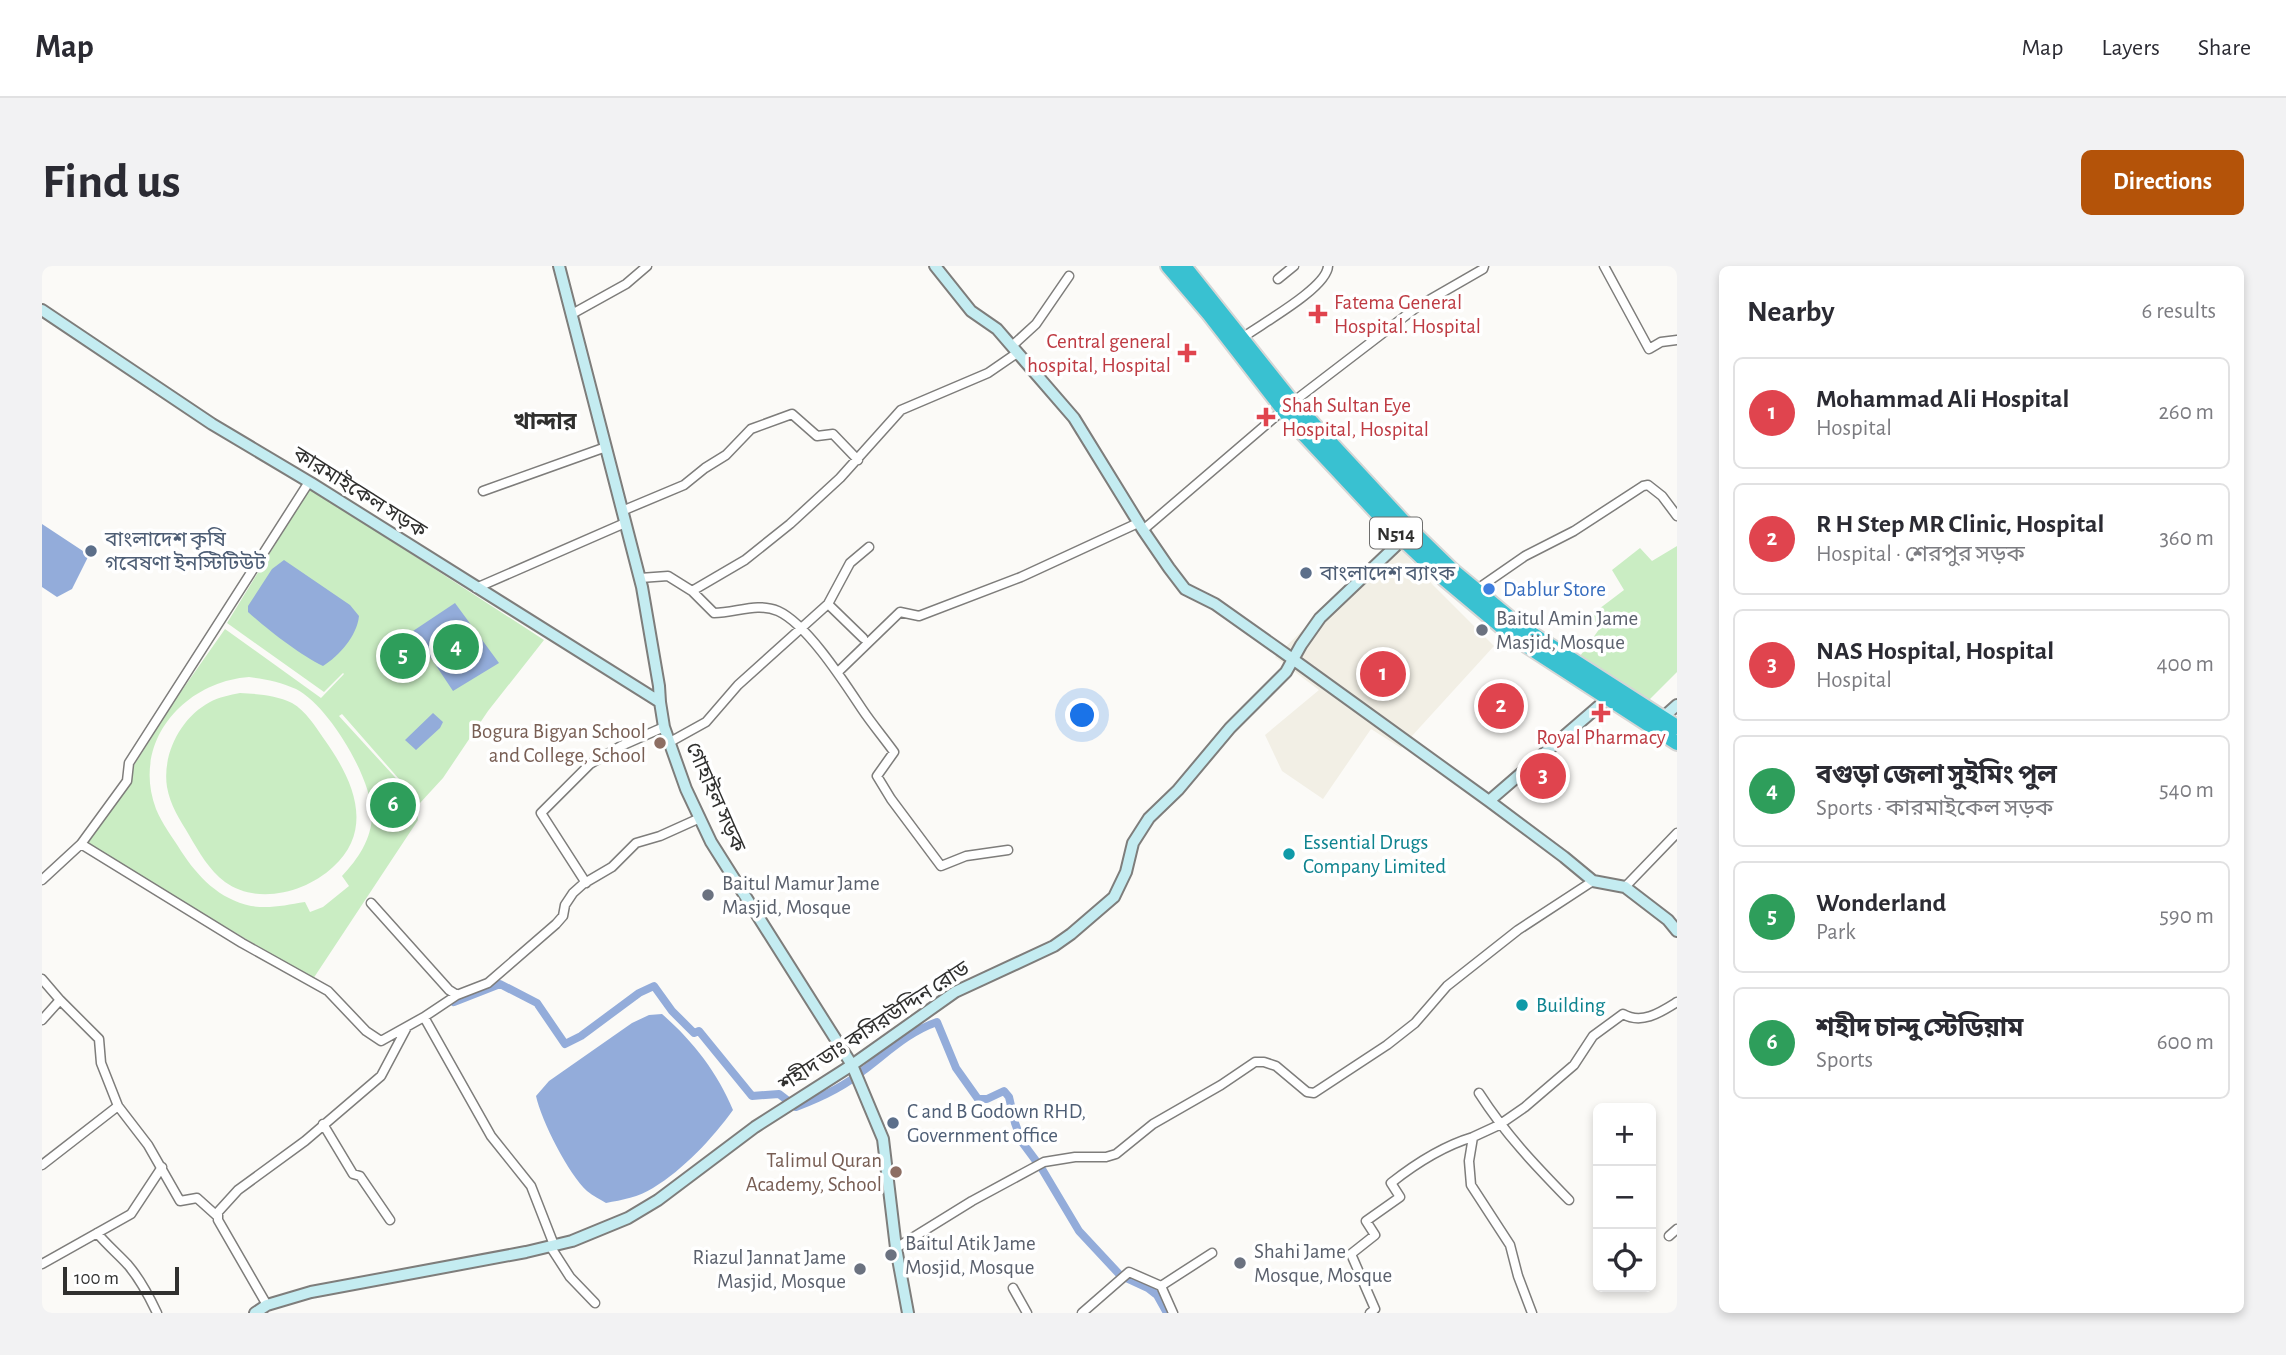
<!DOCTYPE html>
<meta charset="utf-8">
<style>
:root{--surface:#fff;--page:#f2f2f3;--text:#2b2b33;--muted:#7c7c81;--line:#e1e1e2;--accent:#b45309}
body{margin:0;font-family:"Alegreya Sans","Noto Sans Bengali",sans-serif;background:var(--page);color:var(--text)}
.controls{position:absolute;right:21px;bottom:21px;display:grid;overflow:hidden;border-radius:10px;box-shadow:0 4px 10px #0003}
.controls button{width:63px;height:63px;display:grid;place-items:center;padding:0;border:0;border-bottom:2px solid var(--line);background:var(--surface);color:var(--text);font:35px sans-serif}
.scale{position:absolute;left:21px;bottom:18px;width:116px;box-sizing:border-box;padding-left:7px;border:4px solid #30302f;border-top:0;font-size:19px;line-height:24px;white-space:nowrap;color:#30302f;-webkit-text-stroke:5px #fff;paint-order:stroke}
.you{position:absolute;left:1041px;top:450px;width:24px;height:24px;margin:-18px;border:5px solid #fff;border-radius:50%;background:#1a73e8;box-shadow:0 0 0 10px #1a73e833}
.badge{display:grid;place-items:center;width:46px;height:46px;border-radius:50%;background:var(--accent);color:#fff;font-size:23px;font-weight:700}
.pin{position:absolute;translate:-50% -50%;border:4px solid #fff;box-shadow:0 2px 7px #0006}
.list{margin:0;padding:0;list-style:none}
h2{display:flex;justify-content:space-between;align-items:center;height:91px;margin:0;padding:0 28px;font-size:30px}
h2 small{font-size:23px;font-weight:400;color:var(--muted)}
.list li{display:grid;grid-template-columns:46px 1fr auto;gap:21px;align-items:center;box-sizing:border-box;height:112px;margin:0 14px 14px;padding:0 14px;border:2px solid var(--line);border-radius:10px}
.list b{display:block;font-size:26px;white-space:nowrap}
.list p{margin:0;font-size:23px;white-space:nowrap;color:var(--muted)}
.list em{font-size:23px;font-style:normal;color:var(--muted)}
.icon{flex:none;width:38px;height:38px;fill:none;stroke:currentColor;stroke-width:2;stroke-linecap:round;stroke-linejoin:round}
.map{position:relative;flex:none;width:1635px;height:1047px;overflow:hidden;border-radius:10px}
header{display:flex;align-items:center;gap:42px;box-sizing:border-box;height:98px;padding:0 35px;background:var(--surface);border-bottom:2px solid var(--line)}
header strong{font-size:33px}
nav{display:flex;gap:38px;margin-inline-start:auto;font-size:24px}
.intro{display:flex;align-items:center;justify-content:space-between;box-sizing:border-box;height:168px;padding:0 42px}
h1{margin:0;font-size:49px}
.button{padding:18px 32px;border-radius:10px;background:var(--accent);color:#fff;font-size:24px;font-weight:700}
main{display:flex;gap:42px;padding:0 42px}
aside{flex:1;background:var(--surface);border-radius:10px;box-shadow:0 4px 10px #0003}
.map>svg:first-child{display:block}
.built{fill:#f2efe5}
.green{fill:#caedc3;fill-rule:evenodd}
.water{fill:#93acda}
.lines{fill:none;stroke-linecap:round;stroke-linejoin:round}
.canal{stroke:#93acda;stroke-width:8}
.street-casing{stroke:#7e7d7b;stroke-width:11}
.secondary-casing{stroke:#7e7d7b;stroke-width:14}
.highway-casing{stroke:#d6d6d5;stroke-width:18}
.street{stroke:#fff;stroke-width:8}
.secondary{stroke:#c4ecf1;stroke-width:10}
.highway{stroke:#39c1d1;stroke-width:14}
.health-dot{fill:#e0444e;stroke:#fff;stroke-width:2.5}
.service-dot{fill:#5c6f8a;stroke:#fff;stroke-width:2.5}
.shop-dot{fill:#3f7fe0;stroke:#fff;stroke-width:2.5}
.worship-dot{fill:#6b7280;stroke:#fff;stroke-width:2.5}
.education-dot{fill:#8d6e63;stroke:#fff;stroke-width:2.5}
.culture-dot{fill:#0f9aa8;stroke:#fff;stroke-width:2.5}
.labels{text-anchor:middle;stroke-width:7;stroke-linejoin:round;paint-order:stroke}
.shield{fill:#fff;stroke:#6e6e6d;stroke-width:2}
.shield-label{font-size:19px;font-weight:bold;fill:#30302f}
.health-label{font-size:21px;fill:#be3a42;stroke:#fff;text-anchor:start}
.street-label{font-size:21px;fill:#30302f;stroke:#fff}
.service-label{font-size:21px;fill:#4e5e75;stroke:#fff;text-anchor:start}
.shop-label{font-size:21px;fill:#366cbe;stroke:#fff;text-anchor:start}
.worship-label{font-size:21px;fill:#5b616d;stroke:#fff;text-anchor:start}
.education-label{font-size:21px;fill:#785e54;stroke:#fff;text-anchor:end}
.culture-label{font-size:21px;fill:#0d838f;stroke:#fff;text-anchor:start}
.neighbourhood-label{font-size:23px;font-weight:bold;fill:#30302f;stroke:#fff}
</style>
<header>
<strong>Map</strong>
<nav><a>Map</a><a>Layers</a><a>Share</a></nav>
</header>
<div class="intro"><h1>Find us</h1><a class="button">Directions</a></div>
<main>
<div class="map">
<svg width="1635" height="1047" viewBox="0 0 1635 1047">
<rect width="100%" height="100%" fill="#fbfaf7"/>
<!-- built -->
<path class="built" d="M1352 276 1391 319 1452 380 1359 482 1329 463 1281 533 1240 505 1223 469 1277 424 1233 391Z"/>
<!-- green -->
<path class="green" d="M268 222 502 374 446 445 401 512 378 537 300 448 297 450 373 533 376 554 271 713 43 577 89 516 91 501 131 437 183 363 279 432 302 408 301 407 282 426 185 357ZM207 411C223 413 239 416 254 423 287 440 329 511 330 548 330 573 316 593 300 610L307 620 281 641 268 646 263 636C244 639 228 643 209 640 177 633 156 611 139 585 131 572 120 558 114 543 89 477 141 416 207 411Z
M1635 280V406L1605 436 1536 393 1558 362 1549 349 1582 324 1570 304 1598 282 1610 295Z
M198 427C216 428 234 429 250 437 264 445 273 460 282 473 310 512 334 562 291 601 263 627 215 639 183 616 167 604 157 586 147 569 138 554 128 539 125 521 120 489 138 452 168 436 177 431 188 429 198 427Z"/>
<!-- water -->
<path class="water" d="M0 258 47 289 30 323 15 331 0 321Z
M242 294 308 339 317 350C315 370 297 390 281 400 258 389 226 364 206 346V340L230 303Z
M413 337 457 397 411 425 371 365Z
M391 447 401 456 398 462 374 484 363 474Z
M620 748C650 774 676 807 691 844 670 873 642 903 611 922 597 931 580 934 564 937 558 933 551 930 545 925 527 909 499 854 494 830L507 815 590 757 607 749Z"/>
<g class="lines">
<!-- canal -->
<path class="canal" d="M412 736 458 718 495 737 523 778 539 770 597 727 612 720 630 745 652 767 657 765 710 830 737 828 754 841C778 832 802 821 822 804 846 786 866 766 895 756L914 802 936 833H945L962 825 967 831 973 857 980 876 1000 903 1037 965 1078 1009 1106 1022 1115 1029 1125 1047"/>
<defs>
<path id="street" d="M1562 0 1607 83 1619 76 1635 74
M1236 13 1252 0
M530 48 584 18 605 0
M1200 72C1219 58 1285 22 1286 0
M970 80 994 58 1027 10
M1251 136 1375 41 1441 3 1442 0
M441 225 564 181
M580 245 642 219 663 202 684 189 709 163 750 148 775 170 791 168 816 194
M1101 264 1241 144
M598 312 626 310 650 325 703 294 748 258 798 212 859 144 946 107 975 87
M434 322 583 257
M650 325 672 347C694 347 715 336 736 345 765 358 802 416 820 443 830 458 842 472 852 486L835 510 849 533 899 600 924 590 966 584
M1431 326 1483 290 1532 265 1601 220 1606 219 1620 230 1635 250
M786 338 821 372
M796 406 858 346 877 350 979 311 1096 257
M628 476 664 456 696 419 786 338 808 297 827 281
M39 578 200 677 286 725 324 765 339 775 382 751 415 729 446 717 514 658 521 650 523 639 531 627 541 618 570 601 594 577 618 570 658 552
M0 614 39 578 85 515 87 497 267 216
M544 617 499 547 548 498 579 480 622 461
M1583 621 1635 567
M329 637 407 724 415 729
M0 713 18 734 57 773 59 797 76 840 106 879 138 935 155 932 175 950
M382 751 449 870 489 920 512 979
M0 754 18 734
M1437 827C1464 869 1492 898 1527 934
M281 858 311 908 318 910 348 954
M0 899 76 840
M55 967C65 979 76 988 86 999 98 1013 107 1030 115 1047
M1627 970 1635 963
M508 980 528 1011 553 1037
M854 982 930 935 1002 896 1033 891H1064L1074 888 1111 858 1179 819 1213 796H1222L1234 800 1265 826 1272 827 1345 779 1373 757 1405 720 1476 664 1551 615
M0 998 89 948 120 901
M1119 1020 1131 1047
M971 1022 985 1047
M225 1039 176 954V946L196 924 263 875 339 810 365 761
M1040 1047 1087 1006 1119 1020 1170 987
M1328 1047 1333 1043 1309 988 1333 969 1324 955 1358 931 1349 917C1373 898 1401 880 1431 871
M1490 1047 1476 1010 1468 979 1429 919 1427 895 1431 871 1457 859 1483 841 1532 799 1551 770 1581 748C1600 759 1619 746 1635 736"/>
<path id="secondary" d="M517 0 600 321 617 420 618 436 622 461 644 523 669 576 810 799 841 873 854 982 866 1047
M893 0 929 45 955 63 1032 152 1101 264 1127 302 1143 323 1173 338 1252 394 1447 535 1522 591 1551 615 1583 621 1626 654 1635 665
M0 44 170 158 269 217 618 436
M1617 455 1635 439
M1447 535 1565 433
M213 1047 225 1039 269 1026 484 986 530 975 586 952 616 934 713 861 810 799 913 726 1012 680 1029 668 1072 631 1084 606 1091 577 1107 552 1136 524 1188 462 1244 406 1259 379 1278 352 1361 273"/>
<path id="highway" d="M1126 0 1167 48 1254 160 1353 266 1399 310 1473 372 1635 477
M1142 0 1248 133 1371 266 1411 305 1470 354 1499 374 1635 461"/>
</defs>
<!-- street casing -->
<use href="#street" class="street-casing"/>
<!-- secondary casing -->
<use href="#secondary" class="secondary-casing"/>
<!-- highway casing -->
<use href="#highway" class="highway-casing"/>
<!-- street -->
<use href="#street" class="street"/>
<!-- secondary -->
<use href="#secondary" class="secondary"/>
<!-- highway -->
<use href="#highway" class="highway"/>
</g>
<!-- markers -->
<g class="health-dot">
<path d="M1272.5 37.5h7v7h7v7h-7v7h-7v-7h-7v-7h7z"/>
<path d="M1141.5 76.5h7v7h7v7h-7v7h-7v-7h-7v-7h7z"/>
<path d="M1220.5 140.5h7v7h7v7h-7v7h-7v-7h-7v-7h7z"/>
<path d="M1555.5 436.5h7v7h7v7h-7v7h-7v-7h-7v-7h7z"/>
</g>
<g class="service-dot">
<circle cx="49" cy="285" r="7"/>
<circle cx="1264" cy="307" r="7"/>
<circle cx="851" cy="857" r="7"/>
</g>
<circle class="shop-dot" cx="1447" cy="323" r="7"/>
<g class="worship-dot">
<circle cx="1440" cy="364" r="7"/>
<circle cx="666" cy="629" r="7"/>
<circle cx="849" cy="989" r="7"/>
<circle cx="1198" cy="997" r="7"/>
<circle cx="818" cy="1003" r="7"/>
</g>
<g class="education-dot">
<circle cx="618" cy="477" r="7"/>
<circle cx="854" cy="906" r="7"/>
</g>
<g class="culture-dot">
<circle cx="1247" cy="588" r="7"/>
<circle cx="1480" cy="739" r="7"/>
</g>
<g class="labels">
<!-- shield labels -->
<rect class="shield" x="1328" y="251.5" width="52" height="31" rx="5"/>
<g class="shield-label">
<text x="1354" y="274">N514</text>
</g>
<!-- health labels -->
<g class="health-label">
<text x="1292" y="43">Fatema General<tspan x="1292" dy="24">Hospital. Hospital</tspan></text>
<text x="1129" y="82" text-anchor="end">Central general<tspan x="1129" dy="24">hospital, Hospital</tspan></text>
<text x="1240" y="146">Shah Sultan Eye<tspan x="1240" dy="24">Hospital, Hospital</tspan></text>
<text x="1559" y="478" text-anchor="middle">Royal Pharmacy</text>
</g>
<!-- street labels -->
<g class="street-label">
<text transform="translate(318 226) rotate(32)" y="7">কারমাইকেল সড়ক</text>
<text transform="translate(674 531) rotate(66)" y="7">গোহাইল সড়ক</text>
<text transform="translate(832 760) rotate(-33)" y="7">শহীদ ডাঃ কসিরউদ্দিন রোড</text>
</g>
<!-- service labels -->
<g class="service-label">
<text x="63" y="280">বাংলাদেশ কৃষি<tspan x="63" dy="24">গবেষণা ইনস্টিটিউট</tspan></text>
<text x="1278" y="314">বাংলাদেশ ব্যাংক</text>
<text x="865" y="852">C and B Godown RHD,<tspan x="865" dy="24">Government office</tspan></text>
</g>
<!-- shop labels -->
<g class="shop-label">
<text x="1461" y="330">Dablur Store</text>
</g>
<!-- worship labels -->
<g class="worship-label">
<text x="1454" y="359">Baitul Amin Jame<tspan x="1454" dy="24">Masjid, Mosque</tspan></text>
<text x="680" y="624">Baitul Mamur Jame<tspan x="680" dy="24">Masjid, Mosque</tspan></text>
<text x="863" y="984">Baitul Atik Jame<tspan x="863" dy="24">Mosjid, Mosque</tspan></text>
<text x="1212" y="992">Shahi Jame<tspan x="1212" dy="24">Mosque, Mosque</tspan></text>
<text x="804" y="998" text-anchor="end">Riazul Jannat Jame<tspan x="804" dy="24">Masjid, Mosque</tspan></text>
</g>
<!-- education labels -->
<g class="education-label">
<text x="604" y="472">Bogura Bigyan School<tspan x="604" dy="24">and College, School</tspan></text>
<text x="840" y="901">Talimul Quran<tspan x="840" dy="24">Academy, School</tspan></text>
</g>
<!-- culture labels -->
<g class="culture-label">
<text x="1261" y="583">Essential Drugs<tspan x="1261" dy="24">Company Limited</tspan></text>
<text x="1494" y="746">Building</text>
</g>
<!-- neighbourhood labels -->
<g class="neighbourhood-label">
<text x="503" y="163">খান্দার</text>
</g>
</g>
</svg>
<div class="controls">
<button>+</button>
<button>−</button>
<button><svg class="icon" aria-label="locate" viewBox="0 0 24 24"><circle cx="12" cy="12" r="6"/><path d="M12 2v4M12 18v4M2 12h4M18 12h4"/></svg></button>
</div>
<div class="scale">100 m</div>
<div class="you"></div>
<div class="pin badge" style="left:1341px;top:408px;background:#e0444e">1</div>
<div class="pin badge" style="left:1459px;top:440px;background:#e0444e">2</div>
<div class="pin badge" style="left:1501px;top:510px;background:#e0444e">3</div>
<div class="pin badge" style="left:414px;top:381px;background:#2e9e5b">4</div>
<div class="pin badge" style="left:361px;top:390px;background:#2e9e5b">5</div>
<div class="pin badge" style="left:351px;top:539px;background:#2e9e5b">6</div>
</div>
<aside>
<h2>Nearby<small>6 results</small></h2>
<ul class="list">
<li><span class="badge" style="background:#e0444e">1</span><div><b>Mohammad Ali Hospital</b><p>Hospital</p></div><em>260 m</em></li>
<li><span class="badge" style="background:#e0444e">2</span><div><b>R H Step MR Clinic, Hospital</b><p>Hospital · শেরপুর সড়ক</p></div><em>360 m</em></li>
<li><span class="badge" style="background:#e0444e">3</span><div><b>NAS Hospital, Hospital</b><p>Hospital</p></div><em>400 m</em></li>
<li><span class="badge" style="background:#2e9e5b">4</span><div><b>বগুড়া জেলা সুইমিং পুল</b><p>Sports · কারমাইকেল সড়ক</p></div><em>540 m</em></li>
<li><span class="badge" style="background:#2e9e5b">5</span><div><b>Wonderland</b><p>Park</p></div><em>590 m</em></li>
<li><span class="badge" style="background:#2e9e5b">6</span><div><b>শহীদ চান্দু স্টেডিয়াম</b><p>Sports</p></div><em>600 m</em></li>
</ul>
</aside>
</main>
